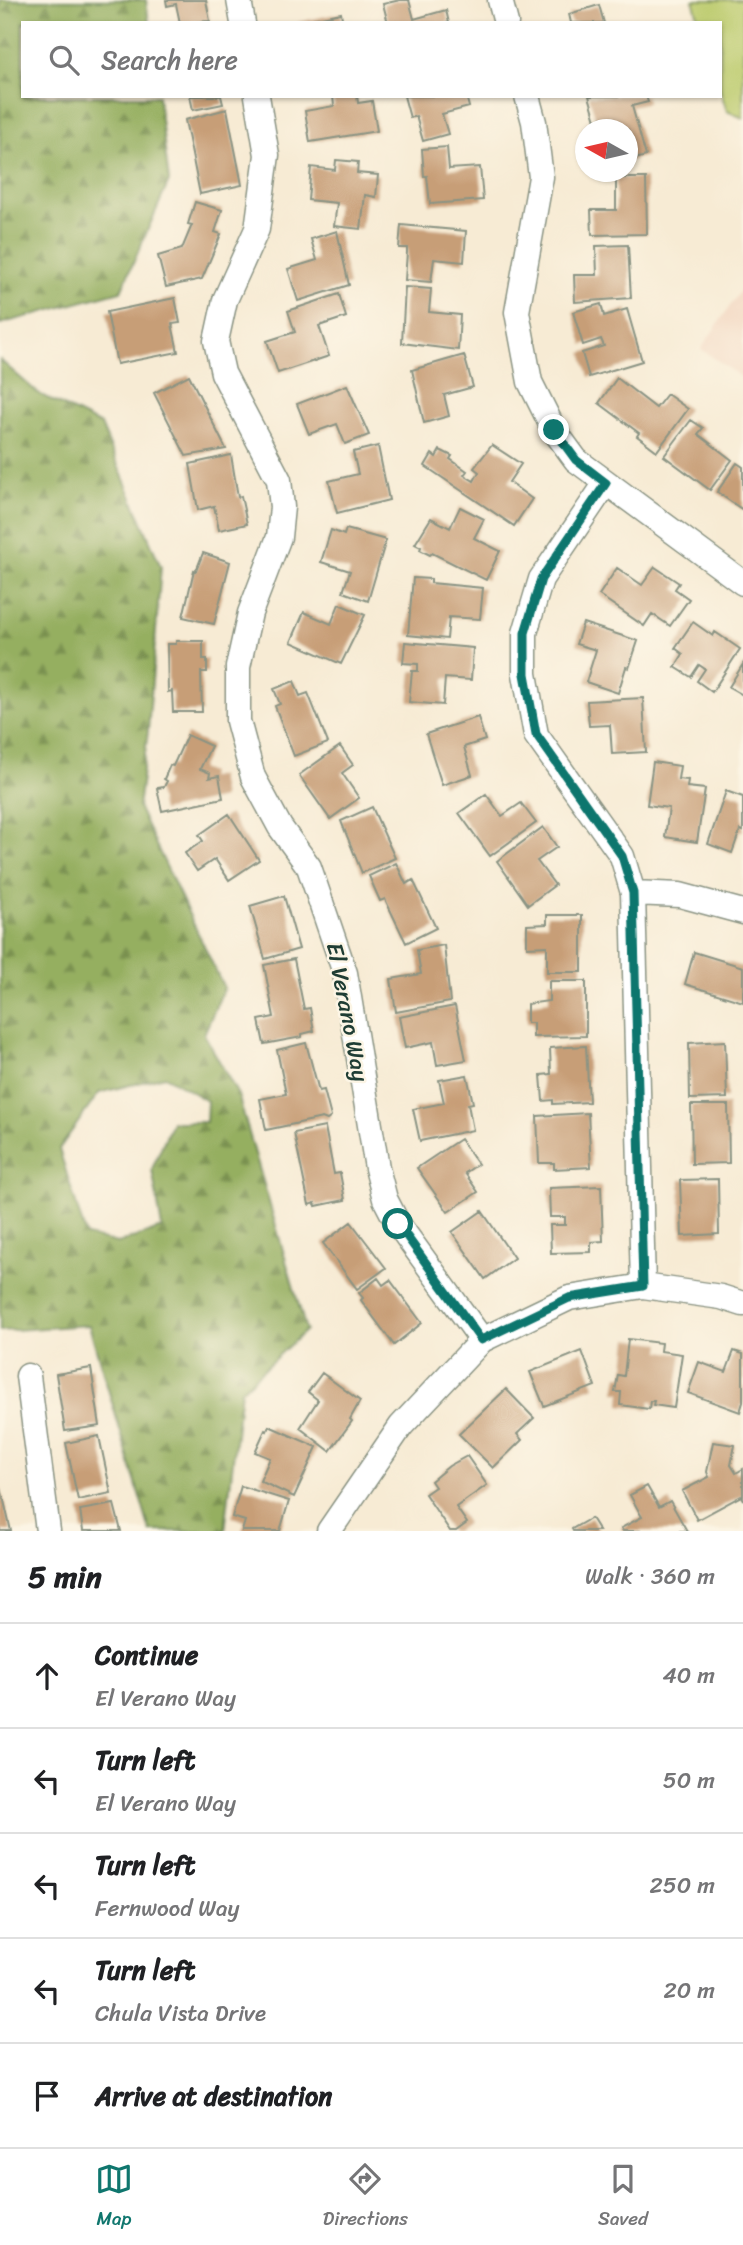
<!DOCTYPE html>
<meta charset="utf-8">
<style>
:root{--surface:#fff;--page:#f2f2f2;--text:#202124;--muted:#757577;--line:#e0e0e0;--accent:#0f766e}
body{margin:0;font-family:Sriracha,sans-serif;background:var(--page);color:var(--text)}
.compass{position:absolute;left:575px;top:119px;width:63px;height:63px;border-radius:50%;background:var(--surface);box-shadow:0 2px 5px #0004;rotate:278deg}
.stop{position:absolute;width:21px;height:21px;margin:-16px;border:5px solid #0f766e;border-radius:50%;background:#fff}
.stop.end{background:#0f766e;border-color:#fff;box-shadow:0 2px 7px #0008}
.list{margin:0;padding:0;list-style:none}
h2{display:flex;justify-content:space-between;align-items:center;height:91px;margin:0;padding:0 28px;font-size:30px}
h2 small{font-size:23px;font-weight:400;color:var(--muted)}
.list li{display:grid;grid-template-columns:46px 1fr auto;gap:21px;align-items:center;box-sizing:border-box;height:105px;padding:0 28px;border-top:2px solid var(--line)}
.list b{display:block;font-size:26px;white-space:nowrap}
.list p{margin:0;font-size:23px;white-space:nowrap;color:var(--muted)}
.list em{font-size:23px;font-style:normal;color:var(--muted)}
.icon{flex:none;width:38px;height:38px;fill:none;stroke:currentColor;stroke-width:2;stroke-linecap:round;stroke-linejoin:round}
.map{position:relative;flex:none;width:743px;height:1531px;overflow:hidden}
.search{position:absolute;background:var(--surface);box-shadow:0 2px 5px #0004;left:21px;right:21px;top:21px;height:77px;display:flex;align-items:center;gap:18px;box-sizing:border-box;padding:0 24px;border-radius:0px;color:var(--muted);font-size:26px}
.sheet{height:616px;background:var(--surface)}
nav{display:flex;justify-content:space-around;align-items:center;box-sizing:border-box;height:98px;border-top:2px solid var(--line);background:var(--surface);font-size:19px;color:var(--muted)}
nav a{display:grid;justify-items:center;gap:4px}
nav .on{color:var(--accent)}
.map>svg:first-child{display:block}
.built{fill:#f2d4be}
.forest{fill:url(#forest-firs);stroke:#5a764a;stroke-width:2;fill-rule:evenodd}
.green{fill:#bccb6d;stroke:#6e8450;stroke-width:2}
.building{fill:#c79e77}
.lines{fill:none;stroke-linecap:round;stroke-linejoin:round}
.minor-casing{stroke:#8b9484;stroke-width:27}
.minor{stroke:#fff;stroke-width:24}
.route{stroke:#0f766e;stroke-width:9}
.labels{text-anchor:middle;stroke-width:5;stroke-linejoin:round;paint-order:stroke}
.street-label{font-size:23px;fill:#1f3d34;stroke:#fcf5e5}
</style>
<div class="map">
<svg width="743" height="1531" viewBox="0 0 743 1531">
<defs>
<pattern id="forest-firs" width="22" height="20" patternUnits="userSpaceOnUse" patternTransform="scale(1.75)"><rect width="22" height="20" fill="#95af60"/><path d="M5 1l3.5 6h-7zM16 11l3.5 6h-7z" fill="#799050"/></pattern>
</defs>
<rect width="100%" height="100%" fill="#fcf5e5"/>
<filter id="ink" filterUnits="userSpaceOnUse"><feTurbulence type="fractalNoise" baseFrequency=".0143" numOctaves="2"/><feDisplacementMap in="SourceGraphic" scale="14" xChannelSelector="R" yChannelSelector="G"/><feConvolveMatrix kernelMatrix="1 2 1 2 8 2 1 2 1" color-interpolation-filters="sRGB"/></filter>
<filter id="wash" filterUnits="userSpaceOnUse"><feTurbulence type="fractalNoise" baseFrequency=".00686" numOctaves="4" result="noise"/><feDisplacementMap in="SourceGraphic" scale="28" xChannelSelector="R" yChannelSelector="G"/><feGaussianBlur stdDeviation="1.57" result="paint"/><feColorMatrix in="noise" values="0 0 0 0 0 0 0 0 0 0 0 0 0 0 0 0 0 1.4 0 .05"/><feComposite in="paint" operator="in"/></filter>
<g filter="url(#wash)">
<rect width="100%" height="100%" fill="#f7ebd4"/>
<!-- built -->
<path class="built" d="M743 287V378L701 349Z"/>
<!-- forest -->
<path class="forest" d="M0 0H146L149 23H23V96H158L169 181 121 291 0 324Z
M0 360 39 394 101 425 161 567 148 731 138 807 224 988 204 1034 238 1095 306 1330 241 1390 225 1531H150L89 1325 0 1331ZM165 1076 207 1101 206 1122H172L152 1169 162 1228 118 1243 86 1236 59 1149 99 1093Z"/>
<!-- green -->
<path class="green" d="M693 0H743V118L727 111 720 90V23H700Z"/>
<g id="blocks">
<!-- building -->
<path class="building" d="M166 0H206L210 21 180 23 176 4 167 6Z
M400 0H409L414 19 446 10 449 23H388L383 4Z
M599 5 604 23H571L569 14Z
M341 13 343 23H298V22Z
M190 96H221L223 104 193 110Z
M333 96H357L358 103 372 101 377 131 310 142 305 111 334 106Z
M404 96H466L469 107 442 114 448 134 423 141 416 116 410 118Z
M589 96H646L648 102 632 106 646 156 628 161V130H606L602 118 596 120Z
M227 109 242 185 200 194 185 120Z
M447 147 449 169 480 167 483 200 430 204 427 176H424L422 149Z
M336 160 358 162 357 173 378 175 376 197 365 195 361 229 334 226 337 203 308 200 311 167 335 170Z
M616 178H646L647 234 592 235 591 210H616Z
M195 202 222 210 215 232 221 234 202 279 166 287 158 256 182 249 192 225 188 224Z
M401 225 466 231 464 262 434 259 431 282 405 280 407 252V248H399Z
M337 231 349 285 298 301 288 269 317 260 311 239Z
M628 245 631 298 575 302 574 275H597L596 246Z
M405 287 431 289 429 312 460 315 458 350 402 343Z
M339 294 346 317 319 326 329 356 278 373 267 341 295 332 288 311Z
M175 298 180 323 172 324 178 352 117 364 107 312Z
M601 304 604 316 627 309 642 361 589 377 582 353 604 346 601 339 583 345 573 312Z
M464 355 473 387 444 395 449 416 424 423 412 370Z
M189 375 226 449 186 456 154 393Z
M617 378 656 408 667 394 688 409 657 451 637 436 639 433 599 403Z
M347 385 369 435 345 444 337 424 309 434 297 404Z
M691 420 703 428 698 434 732 460 710 490 664 456Z
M492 445 521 464 509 482 532 499 514 526 425 466 432 454 436 457 440 450 452 456 450 459 467 471 464 475 474 481 479 472 474 468Z
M378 446 389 500 337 513 329 481 358 474 353 452Z
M231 455 238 497 241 496 247 524 219 530 214 506 198 510 190 464Z
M737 463 743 467V510L717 492Z
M460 507 484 519 474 538 500 551 486 580 432 553 430 555 420 550 421 547 415 544 431 518 450 528Z
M346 529 386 540 368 601 343 592 350 571 321 562 331 530 344 535Z
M203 553 230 562 214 624 183 617 194 570 196 571Z
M655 567 679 583 675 589 689 599 670 626 652 614 644 626 599 595 617 568 642 585Z
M413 578 431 579V583L483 588 480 619 449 617 447 639 408 635Z
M339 604 365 615 341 664 291 642 304 612 331 624Z
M693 622 713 636 715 632 740 649 712 692 697 681 705 669 699 665 691 677 675 667 683 654 675 648Z
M583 623 638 641 629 668 626 667 618 693 586 682 596 650 576 644Z
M176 641H203V659H207V672H201L202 712H173L172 691 168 692 167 644H176Z
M405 642 473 648 471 680 445 678 443 705 409 702 412 671H418V664L403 663Z
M743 664V695L729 687Z
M294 681 300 696 308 693 328 743 294 756 275 706 280 704 274 689Z
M643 698 646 752 612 754 610 725 589 726 587 701Z
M478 717 485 740 464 747 472 775 442 785 426 734Z
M187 735 211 746 200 769 210 773 209 778 219 776 223 798 162 811 157 788 164 787 167 781 164 779 170 765 173 766Z
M340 746 353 765 342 773 359 798 330 819 299 775Z
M653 762 680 766 678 779 688 780 687 787 705 789 697 842 665 837 669 808 647 805Z
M726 791 743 797V831L740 830 732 853 708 844Z
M486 794 502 816 521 803 536 823 490 856 459 813Z
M372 807 395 858 362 873 341 821Z
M229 814 259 860 229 880 215 859 197 871 185 853 203 841 199 835Z
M543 827 557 847 537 861 555 885 528 905 497 861Z
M396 863 406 884 413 880 436 928 406 943 385 899 380 901 369 876Z
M284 896 299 949 265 959 250 906Z
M547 915H582V972H547V946L527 947V925L547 924Z
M444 945 450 1002 396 1012 391 979 421 974 417 950Z
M694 952 743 967V1002L685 984Z
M294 959 304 1009 310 1008 314 1031 302 1034V1037L264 1044 259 1020 274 1017 264 965Z
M549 981H586V1036L533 1037V1023H527V1004L549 1001Z
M455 1006 466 1060 437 1065 433 1042 405 1048 399 1017Z
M725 1041 727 1098 690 1099 689 1043Z
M306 1043 319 1091 324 1090 331 1117 327 1120 322 1118 266 1130 260 1099 286 1094 277 1050Z
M586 1046 589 1102 553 1104V1100L543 1101 541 1075 551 1074 550 1048Z
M467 1075 473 1103 468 1104 473 1130 420 1141 413 1109 444 1103 439 1080Z
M691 1105H728L729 1163 692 1164Z
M588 1113 591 1167 554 1169V1163H539L537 1116Z
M325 1127 334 1174 340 1173 345 1200 316 1206 315 1203 309 1205 294 1133Z
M460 1139 478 1164 465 1173 478 1192 448 1212 417 1168Z
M718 1179 719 1234 682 1236 680 1180Z
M601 1186 603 1241 591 1242V1252L551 1253 550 1225H565V1217H550L549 1188Z
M482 1211 514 1258 485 1279 452 1232Z
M351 1222 386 1268 357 1289 323 1243Z
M378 1278 383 1285 390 1280 422 1323 394 1345 361 1300 363 1298 359 1293Z
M628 1339 661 1343 660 1351 682 1354 674 1408 653 1405 654 1401H650L649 1409 620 1405 621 1392H615L618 1375 624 1376Z
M582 1351 595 1386 544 1406 530 1372Z
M734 1351 743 1354V1402L740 1412 688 1393 699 1362 726 1372Z
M91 1368 100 1426 65 1431 56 1374Z
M322 1373 360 1401 350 1419 352 1421 330 1451 300 1428 318 1400 308 1392Z
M506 1389 534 1418 517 1434 522 1440 493 1468 459 1434Z
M269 1426 317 1447 294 1497 260 1481 270 1458 255 1452 265 1430 267 1431Z
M99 1436 111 1493 78 1500 66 1443Z
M713 1442 735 1445 731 1465 736 1473 743 1469V1500L741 1496 697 1520 682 1491 709 1477 707 1472Z
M467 1456 487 1485 456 1507 467 1523 456 1531H450L425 1494 435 1487 431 1481 449 1466Z
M241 1486 289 1501 280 1531H242L245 1521 232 1517Z
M647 1486 659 1507 670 1501 687 1531H623L621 1528 642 1517 630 1495Z
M0 1488H1L11 1531H0Z
M114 1504 121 1531H83L80 1510Z
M591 1518 599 1531H573L572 1529Z"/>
</g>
</g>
<g filter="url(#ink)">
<use href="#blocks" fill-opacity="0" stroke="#8b9484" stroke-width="2"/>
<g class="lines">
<defs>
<path id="minor" d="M239 0 243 23
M500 0 506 23
M257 96 267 155 257 229 225 300 216 341 223 373 279 480 282 507 279 537 250 613 238 667V721L253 777 280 827 309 867 345 973 377 1168 385 1199 398 1224 482 1340
M527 96 534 122 541 177 517 312 530 382 554 430 576 460 743 583
M606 483 541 579 525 633V674L536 735 622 856 633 893 643 1286
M633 893 680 895 743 912
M28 1376 48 1531
M329 1531 401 1426 482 1340 569 1298 643 1286 721 1297 743 1304"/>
</defs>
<!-- minor casing -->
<use href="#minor" class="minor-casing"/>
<!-- minor -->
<use href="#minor" class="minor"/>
</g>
</g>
<g class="lines" filter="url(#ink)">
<!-- route -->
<path class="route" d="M398 1224 481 1340 569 1298 643 1286 633 893 622 856 536 734 525 674V633L541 579 606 483 576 460 554 430"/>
</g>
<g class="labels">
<!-- street labels -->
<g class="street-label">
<text transform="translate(348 1012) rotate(79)" y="8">El Verano Way</text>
</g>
</g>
</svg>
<svg class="compass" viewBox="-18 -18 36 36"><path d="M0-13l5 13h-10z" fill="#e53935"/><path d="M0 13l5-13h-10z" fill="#757577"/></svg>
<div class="stop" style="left:398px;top:1224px"></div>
<div class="stop end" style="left:554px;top:430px"></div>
<div class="search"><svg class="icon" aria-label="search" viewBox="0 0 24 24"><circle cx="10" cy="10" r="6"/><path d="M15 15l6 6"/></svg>Search here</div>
</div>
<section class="sheet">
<h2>5 min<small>Walk · 360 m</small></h2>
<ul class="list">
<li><svg class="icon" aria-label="ahead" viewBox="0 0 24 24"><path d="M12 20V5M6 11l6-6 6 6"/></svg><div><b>Continue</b><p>El Verano Way</p></div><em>40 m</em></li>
<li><svg class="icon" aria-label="left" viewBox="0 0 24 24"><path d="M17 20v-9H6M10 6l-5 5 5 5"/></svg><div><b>Turn left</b><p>El Verano Way</p></div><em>50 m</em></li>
<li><svg class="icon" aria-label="left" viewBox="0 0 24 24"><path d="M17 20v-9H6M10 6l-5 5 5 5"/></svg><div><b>Turn left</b><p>Fernwood Way</p></div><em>250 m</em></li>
<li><svg class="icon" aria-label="left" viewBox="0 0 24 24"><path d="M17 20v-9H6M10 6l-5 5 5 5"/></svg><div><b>Turn left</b><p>Chula Vista Drive</p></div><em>20 m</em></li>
<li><svg class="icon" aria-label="arrive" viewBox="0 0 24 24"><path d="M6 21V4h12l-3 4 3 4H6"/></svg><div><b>Arrive at destination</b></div></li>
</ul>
</section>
<nav>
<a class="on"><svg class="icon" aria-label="map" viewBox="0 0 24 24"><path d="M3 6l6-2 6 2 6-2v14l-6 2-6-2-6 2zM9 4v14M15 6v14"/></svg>Map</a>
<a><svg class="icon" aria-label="directions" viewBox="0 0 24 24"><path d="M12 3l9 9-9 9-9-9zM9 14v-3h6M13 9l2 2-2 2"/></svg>Directions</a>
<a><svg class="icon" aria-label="saved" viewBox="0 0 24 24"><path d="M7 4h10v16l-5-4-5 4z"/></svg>Saved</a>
</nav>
